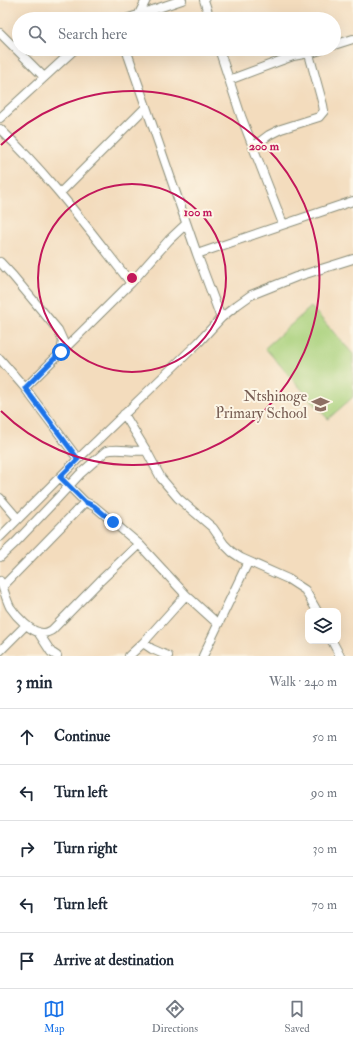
<!DOCTYPE html>
<meta charset="utf-8">
<style>
:root{--surface:#fff;--page:#f2f2f3;--text:#1f2937;--muted:#747a83;--line:#e0e1e3;--accent:#1a73e8}
body{margin:0;font-family:"IM FELL Double Pica",serif;background:var(--page);color:var(--text)}
.controls{position:absolute;right:12px;bottom:12px;display:grid;overflow:hidden;border-radius:8px;box-shadow:0 4px 16px #0002}
.controls button{width:36px;height:36px;display:grid;place-items:center;padding:0;border:0;border-bottom:1px solid var(--line);background:var(--surface);color:var(--text);font:20px sans-serif}
.stop{position:absolute;width:12px;height:12px;margin:-9px;border:3px solid #1a73e8;border-radius:50%;background:#fff}
.stop.end{background:#1a73e8;border-color:#fff;box-shadow:0 1px 4px #0008}
.list{margin:0;padding:0;list-style:none}
h2{display:flex;justify-content:space-between;align-items:center;height:52px;margin:0;padding:0 16px;font-size:17px}
h2 small{font-size:13px;font-weight:400;color:var(--muted)}
.list li{display:grid;grid-template-columns:26px 1fr auto;gap:12px;align-items:center;box-sizing:border-box;height:56px;padding:0 16px;border-top:1px solid var(--line)}
.list b{display:block;font-size:15px;white-space:nowrap}
.list em{font-size:13px;font-style:normal;color:var(--muted)}
.icon{flex:none;width:22px;height:22px;fill:none;stroke:currentColor;stroke-width:2;stroke-linecap:round;stroke-linejoin:round}
.map{position:relative;flex:none;width:353px;height:656px;overflow:hidden}
.search{position:absolute;background:var(--surface);box-shadow:0 4px 16px #0002;left:12px;right:12px;top:12px;height:44px;display:flex;align-items:center;gap:10px;box-sizing:border-box;padding:0 14px;border-radius:22px;color:var(--muted);font-size:15px}
.sheet{height:332px;background:var(--surface)}
nav{display:flex;justify-content:space-around;align-items:center;box-sizing:border-box;height:56px;border-top:1px solid var(--line);background:var(--surface);font-size:11px;color:var(--muted)}
nav a{display:grid;justify-items:center;gap:2px}
nav .on{color:var(--accent)}
.map>svg:first-child{display:block}
.green{fill:#aad27e;stroke:#648859}
.lines{fill:none;stroke-linecap:round;stroke-linejoin:round}
.minor-casing{stroke:#898c78;stroke-width:10}
.minor{stroke:#fff;stroke-width:8}
.route{stroke:#1a73e8;stroke-width:5}
.ring{fill:none;stroke:#c2185b;stroke-width:2}
.labels{text-anchor:middle;stroke-width:4;stroke-linejoin:round;paint-order:stroke}
.education-label{font-size:15px;fill:#785e54;stroke:#fcf5e5;text-anchor:end}
.centre{fill:#c2185b;stroke:#fcf5e5;stroke-width:2}
.ring-label{font-size:12px;text-anchor:middle;font-weight:bold;fill:#c2185b;stroke:#fcf5e5;stroke-width:4;stroke-linejoin:round;paint-order:stroke}
</style>
<div class="map">
<svg width="353" height="656" viewBox="0 0 353 656">
<rect width="100%" height="100%" fill="#fcf5e5"/>
<filter id="ink" filterUnits="userSpaceOnUse"><feTurbulence type="fractalNoise" baseFrequency=".025" numOctaves="2"/><feDisplacementMap in="SourceGraphic" scale="8" xChannelSelector="R" yChannelSelector="G"/><feConvolveMatrix kernelMatrix="1 2 1 2 8 2 1 2 1" color-interpolation-filters="sRGB"/></filter>
<filter id="wash" filterUnits="userSpaceOnUse"><feTurbulence type="fractalNoise" baseFrequency=".012" numOctaves="4" result="noise"/><feDisplacementMap in="SourceGraphic" scale="16" xChannelSelector="R" yChannelSelector="G"/><feGaussianBlur stdDeviation="0.9" result="paint"/><feColorMatrix in="noise" values="0 0 0 0 0 0 0 0 0 0 0 0 0 0 0 0 0 1.4 0 .05"/><feComposite in="paint" operator="in"/></filter>
<g filter="url(#wash)">
<rect width="100%" height="100%" fill="#f3dcbd"/>
<!-- green -->
<path class="green" d="M311 307 353 354V397L328 419 265 348Z"/>
</g>
<g filter="url(#ink)">
<g class="lines">
<defs>
<path id="minor" d="M204 0 210 19
M139 14 146 0
M126 19 182 0
M0 33 44 77
M334 45 353 39
M126 49 197 254 221 318
M219 49 241 116 283 224
M309 54 323 49
M229 80 293 56 304 54H309L323 105 324 111 319 117 281 129 269 135 253 147
M0 118 75 49
M0 129C49 175 89 230 131 283
M60 193 145 108
M197 254 353 201
M0 262 13 276 58 330 63 341 61 352
M0 359 25 388
M124 414 146 450 161 478 178 498 213 528 224 544 232 552 241 558 288 579 305 590 317 611
M78 459 25 388 131 283 169 240 186 224
M0 498 18 519
M85 502 94 506 113 522 139 544 186 595 218 624
M0 537 78 459 199 342 221 318 237 305 251 295 296 277 353 259
M0 557 15 543 54 502 80 474 106 451C119 447 132 453 146 450
M0 581C4 589 6 599 10 607 16 616 32 634 44 633 47 633 50 631 52 630L100 581 139 544
M3 586 8 581 85 502 60 477
M38 632 51 652 57 656
M332 641 340 656
M143 643 186 595
M0 651 26 625
M129 656 143 643 152 649 168 656
M203 656 248 562"/>
</defs>
<!-- minor casing -->
<use href="#minor" class="minor-casing"/>
<!-- minor -->
<use href="#minor" class="minor"/>
</g>
</g>
<g class="lines" filter="url(#ink)">
<!-- route -->
<path class="route" d="M61 352 25 388 78 459 60 477 85 502 94 506 113 522"/>
</g>
<!-- distance rings -->
<g class="ring">
<circle cx="132" cy="278" r="94"/>
<path d="M1 145A187 187 0 1 1 1 411"/>
</g>
<!-- icons -->
<defs>
<symbol id="school-bare" viewBox="-9 -9 18 18"><path d="M0-5L7-2L0 1L-7-2ZM-4 1L0 2.5L4 1V4Q0 6-4 4Z" fill="#8d6e63" stroke="#fcf5e5" stroke-width="2.5" paint-order="stroke"/></symbol>
</defs>
<g fill-rule="evenodd">
<use href="#school-bare" x="308" y="392" width="25" height="25"/>
</g>
<g class="labels">
<!-- education labels -->
<g class="education-label">
<text x="307" y="401">Ntshinoge<tspan x="307" dy="17">Primary School</tspan></text>
</g>
</g>
<circle cx="132" cy="278" r="6" class="centre"/>
<g class="ring-label">
<text x="264" y="150">200 m</text>
<text x="198" y="216">100 m</text>
</g>
</svg>
<div class="controls">
<button><svg class="icon" aria-label="layers" viewBox="0 0 24 24"><path d="M12 4l9 5-9 5-9-5zM3 14l9 5 9-5"/></svg></button>
</div>
<div class="stop" style="left:61px;top:352px"></div>
<div class="stop end" style="left:113px;top:522px"></div>
<div class="search"><svg class="icon" aria-label="search" viewBox="0 0 24 24"><circle cx="10" cy="10" r="6"/><path d="M15 15l6 6"/></svg>Search here</div>
</div>
<section class="sheet">
<h2>3 min<small>Walk · 240 m</small></h2>
<ul class="list">
<li><svg class="icon" aria-label="ahead" viewBox="0 0 24 24"><path d="M12 20V5M6 11l6-6 6 6"/></svg><div><b>Continue</b></div><em>50 m</em></li>
<li><svg class="icon" aria-label="left" viewBox="0 0 24 24"><path d="M17 20v-9H6M10 6l-5 5 5 5"/></svg><div><b>Turn left</b></div><em>90 m</em></li>
<li><svg class="icon" aria-label="right" viewBox="0 0 24 24"><path d="M7 20v-9h11M14 6l5 5-5 5"/></svg><div><b>Turn right</b></div><em>30 m</em></li>
<li><svg class="icon" aria-label="left" viewBox="0 0 24 24"><path d="M17 20v-9H6M10 6l-5 5 5 5"/></svg><div><b>Turn left</b></div><em>70 m</em></li>
<li><svg class="icon" aria-label="arrive" viewBox="0 0 24 24"><path d="M6 21V4h12l-3 4 3 4H6"/></svg><div><b>Arrive at destination</b></div></li>
</ul>
</section>
<nav>
<a class="on"><svg class="icon" aria-label="map" viewBox="0 0 24 24"><path d="M3 6l6-2 6 2 6-2v14l-6 2-6-2-6 2zM9 4v14M15 6v14"/></svg>Map</a>
<a><svg class="icon" aria-label="directions" viewBox="0 0 24 24"><path d="M12 3l9 9-9 9-9-9zM9 14v-3h6M13 9l2 2-2 2"/></svg>Directions</a>
<a><svg class="icon" aria-label="saved" viewBox="0 0 24 24"><path d="M7 4h10v16l-5-4-5 4z"/></svg>Saved</a>
</nav>
